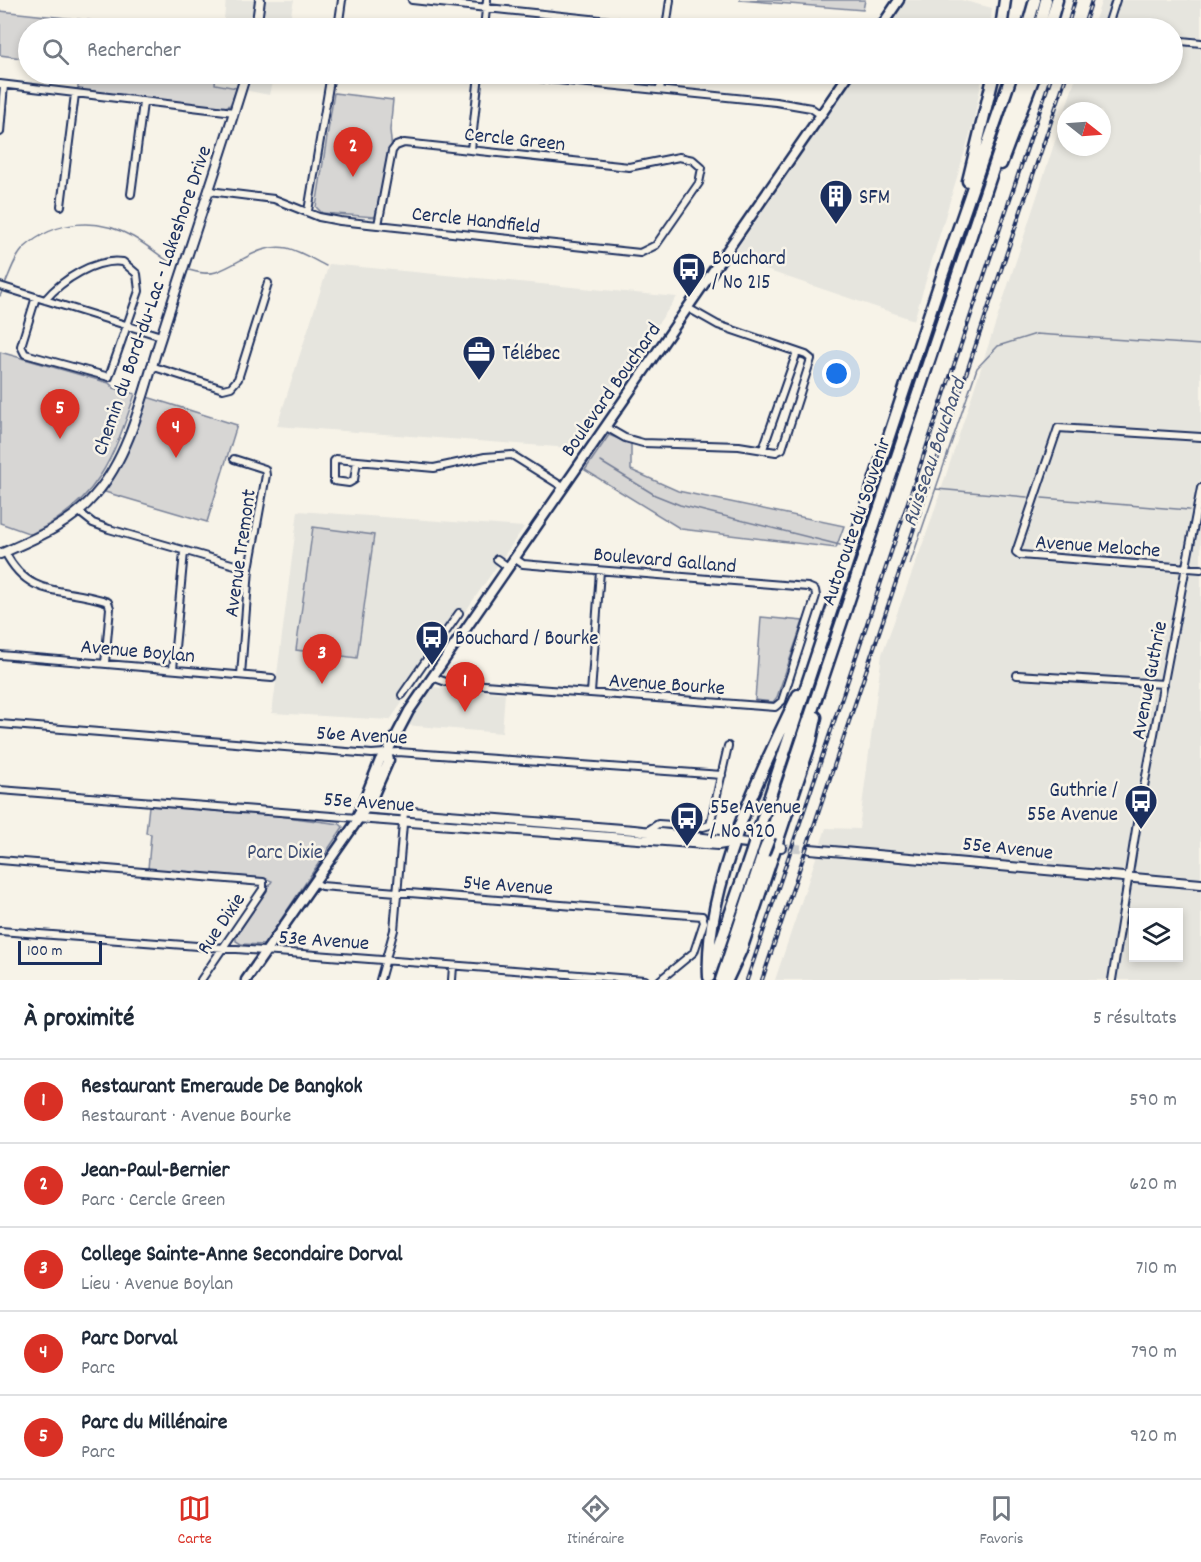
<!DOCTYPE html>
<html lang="fr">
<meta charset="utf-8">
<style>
:root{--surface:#fff;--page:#f2f2f3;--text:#1f2937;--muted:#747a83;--line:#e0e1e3;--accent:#d93025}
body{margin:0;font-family:Dekko,sans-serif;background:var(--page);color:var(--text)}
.controls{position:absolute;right:18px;bottom:18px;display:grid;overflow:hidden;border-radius:0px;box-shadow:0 3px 9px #0003}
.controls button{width:54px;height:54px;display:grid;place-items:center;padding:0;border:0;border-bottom:2px solid var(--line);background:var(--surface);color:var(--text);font:30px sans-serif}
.compass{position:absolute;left:1057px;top:102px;width:54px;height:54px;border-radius:50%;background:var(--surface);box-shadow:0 3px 9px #0003;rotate:107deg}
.scale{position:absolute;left:18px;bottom:15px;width:84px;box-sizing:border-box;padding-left:6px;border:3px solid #1b2f5e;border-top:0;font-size:16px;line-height:21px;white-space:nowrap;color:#1b2f5e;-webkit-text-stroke:4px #f7f3e8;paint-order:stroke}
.you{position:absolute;left:837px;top:374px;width:21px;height:21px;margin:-15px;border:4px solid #fff;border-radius:50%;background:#1a73e8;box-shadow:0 0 0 9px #1a73e833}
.badge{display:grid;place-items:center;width:39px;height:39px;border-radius:50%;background:var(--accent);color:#fff;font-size:20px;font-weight:700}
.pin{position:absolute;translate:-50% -50px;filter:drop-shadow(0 2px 3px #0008)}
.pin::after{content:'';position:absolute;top:32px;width:21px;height:18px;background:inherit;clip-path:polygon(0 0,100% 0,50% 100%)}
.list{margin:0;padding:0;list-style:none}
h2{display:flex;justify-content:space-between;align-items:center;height:78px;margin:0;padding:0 24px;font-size:26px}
h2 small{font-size:20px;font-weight:400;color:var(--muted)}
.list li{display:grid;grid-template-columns:39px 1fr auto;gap:18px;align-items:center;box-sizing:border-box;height:84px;padding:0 24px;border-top:2px solid var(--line)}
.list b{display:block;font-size:22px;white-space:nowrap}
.list p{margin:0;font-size:20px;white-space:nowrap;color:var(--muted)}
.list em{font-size:20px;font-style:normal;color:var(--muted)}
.icon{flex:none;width:33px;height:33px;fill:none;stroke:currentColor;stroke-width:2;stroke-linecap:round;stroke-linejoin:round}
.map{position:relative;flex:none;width:1201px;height:980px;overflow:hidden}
.search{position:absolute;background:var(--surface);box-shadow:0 3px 9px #0003;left:18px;right:18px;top:18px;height:66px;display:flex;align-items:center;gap:15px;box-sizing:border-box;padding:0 21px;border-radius:33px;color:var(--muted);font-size:22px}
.sheet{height:498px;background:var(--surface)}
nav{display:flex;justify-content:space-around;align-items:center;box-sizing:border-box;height:84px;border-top:2px solid var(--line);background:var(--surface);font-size:16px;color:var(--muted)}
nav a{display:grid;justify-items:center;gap:3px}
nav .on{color:var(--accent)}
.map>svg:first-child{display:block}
.built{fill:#e6e5de;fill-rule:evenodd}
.green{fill:#d7d6d4;stroke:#798299;stroke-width:1.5}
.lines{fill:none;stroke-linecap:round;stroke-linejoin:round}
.stream{stroke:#727c95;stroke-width:1.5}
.tertiary-tunnel{stroke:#cbcccc;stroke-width:8;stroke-dasharray:8 4;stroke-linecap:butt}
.minor-casing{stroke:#1b2f5e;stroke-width:10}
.tertiary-casing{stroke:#1b2f5e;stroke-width:12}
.secondary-casing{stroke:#1b2f5e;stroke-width:13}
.motorway-casing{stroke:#1b2f5e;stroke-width:15}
.minor{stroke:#f7f3e8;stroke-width:6}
.tertiary{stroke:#f7f3e8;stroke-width:8}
.secondary{stroke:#f7f3e8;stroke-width:8}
.motorway{stroke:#f7f3e8;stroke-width:10}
.rail-casing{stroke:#1b2f5e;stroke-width:4}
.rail{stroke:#f7f3e8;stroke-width:1.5;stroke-dasharray:4.5;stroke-linecap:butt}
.motorway-bridge-casing{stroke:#1b2f5e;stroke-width:15;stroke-linecap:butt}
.motorway-bridge{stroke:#f7f3e8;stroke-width:10}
.labels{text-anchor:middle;stroke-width:5;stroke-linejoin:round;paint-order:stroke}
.street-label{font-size:21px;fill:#1b2f5e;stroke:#f7f3e8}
.poi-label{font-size:21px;fill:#1b2f5e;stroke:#f7f3e8;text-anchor:start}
.park-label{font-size:21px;fill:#415076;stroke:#f7f3e8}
.water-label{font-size:22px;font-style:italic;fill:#465679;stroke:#f7f3e8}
</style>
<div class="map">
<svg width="1201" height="980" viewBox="0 0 1201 980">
<rect width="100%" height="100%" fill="#f7f3e8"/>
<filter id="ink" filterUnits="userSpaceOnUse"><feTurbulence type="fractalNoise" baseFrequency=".0167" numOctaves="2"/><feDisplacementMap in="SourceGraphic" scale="12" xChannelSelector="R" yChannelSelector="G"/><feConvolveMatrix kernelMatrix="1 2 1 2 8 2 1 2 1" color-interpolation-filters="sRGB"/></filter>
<g filter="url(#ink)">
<!-- built -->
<path class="built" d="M226 0H294L290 19 260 15 258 28H223Z
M907 0H961L992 8 990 28H888Z
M1102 0H1201V980H775L826 828 859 829 882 654 930 524 1077 74H1172V28H1092ZM1066 111H1102V147H1066ZM1134 912H1178V957H1134Z
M216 74H274L269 95 215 84Z
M856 74H983L973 124 914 320 731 258Z
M329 264 677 297 570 448 277 426Z
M298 511 524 527 390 720 272 713Z
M433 687 505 693 502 733 405 725Z"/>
<!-- green -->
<path class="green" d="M739 0H865L863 10Z
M0 11 160 28H28V59L0 55Z
M80 74H216L215 84 237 88 230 105 223 108 149 98 134 99 77 93Z
M334 93 393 100 390 130 392 151 375 217 322 213 316 207Z
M0 352 109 383 114 388 135 394C113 459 97 503 31 534L0 523Z
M147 397 237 425 207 522 105 492 128 451Z
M609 435 631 444V470L678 491 844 526 836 548 681 529 585 470Z
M313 527 374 535 357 658 296 650Z
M761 617 803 621 777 697 773 702 755 700Z
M149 806 271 815 340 824 343 827 264 945 241 944 236 941V936L272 881 264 878 148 869 151 834 146 833Z"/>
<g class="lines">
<!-- stream -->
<path class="stream" d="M189 270C197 272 207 275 216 272 240 264 259 243 287 248 300 251 314 260 326 266
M5 284C10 273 15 256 25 247 56 220 97 217 133 237 147 245 159 255 172 264
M0 296 3 289
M601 462 655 495 680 505 840 545
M936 489 1027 497
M1042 498 1189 510
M910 564 977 368 998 346 1036 334 1201 345"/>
<!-- tertiary-tunnel -->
<path class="tertiary-tunnel" d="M781 847 810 849"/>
<defs>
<path id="minor" d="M412 0 676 28
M338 28 342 0
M484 28 487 0
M666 28 670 0
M1107 28 1116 0
M1172 40 1201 43
M498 74 776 102 811 108 821 115
M0 84 234 112
M660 90 662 74
M0 132 4 85
M471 150 479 74
M209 191 274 199 319 217 340 221 640 253 656 245 699 183 702 168 693 160 679 157 629 167 404 143 396 146 392 151 378 225
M131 194 143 103
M61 206 75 94
M308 211 331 74
M0 286 161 336
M36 297 21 346 25 354 109 377 139 291 137 274 123 262C95 258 62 280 45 300
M151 366 223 389 231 387 238 379 268 283
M606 427 625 438 643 443 739 446 776 452 782 449 811 359 806 355 718 325 688 308
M1201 437 1058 428 1016 552 1020 555 1201 569
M763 449 797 352
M234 459 265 469 266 475 249 569 241 675
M357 461 354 480 349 483 334 481V461L336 459 434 468 485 457 512 455 563 487
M79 512 93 523 109 529 249 569
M5 552C30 601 65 586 108 602L110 608 105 663
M497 559 508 567
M0 655 272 678
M173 669 184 552
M1017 675 1164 684
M432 677 446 682 775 707 782 701 816 596 815 590 808 587 534 565 523 564 514 558
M591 693 600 571
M402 695 459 613
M0 724 372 754 398 752 722 775
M0 790 357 818
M647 831 658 824 703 827 710 825 728 746
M0 860 263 882V889L201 980
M314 882 321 886 702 916 704 922 694 952 660 980
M0 931 645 980
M380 980 394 930 404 812
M452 980 453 966
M1112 980 1137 823 1201 488"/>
<path id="tertiary" d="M256 28 260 0
M0 554C34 539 70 525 95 495 132 453 144 388 161 337 189 249 219 162 246 74
M362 808 634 830 781 847
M357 818 718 845 730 843
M810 849 1201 884"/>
<path id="secondary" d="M880 28 899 0
M357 818 380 760 387 753 409 711 849 74
M246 980 371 801 389 760 387 753"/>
<path id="motorway" d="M1001 28 1005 0
M1027 28 1035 0
M1039 28 1046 0
M1049 28 1057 0
M1001 164 1035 74
M968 181 994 74
M757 835 942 276 1012 74
M770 836 1025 74
M711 970 751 854
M709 977C704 889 759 775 798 695
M721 980 763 854
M727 980 741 950 811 741 816 717"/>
</defs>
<!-- minor casing -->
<use href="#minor" class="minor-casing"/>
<!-- tertiary casing -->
<use href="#tertiary" class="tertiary-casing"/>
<!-- secondary casing -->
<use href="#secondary" class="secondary-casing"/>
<!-- motorway casing -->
<use href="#motorway" class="motorway-casing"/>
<!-- minor -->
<use href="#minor" class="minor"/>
<!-- tertiary -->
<use href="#tertiary" class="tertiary"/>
<!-- secondary -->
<use href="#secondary" class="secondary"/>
<!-- motorway -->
<use href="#motorway" class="motorway"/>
<defs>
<path id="rail" d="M1067 28 1075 0
M1083 28 1092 0
M747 980 1052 74
M762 980 1067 74"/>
</defs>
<!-- rail casing -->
<use href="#rail" class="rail-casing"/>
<!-- rail -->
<use href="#rail" class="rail"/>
<defs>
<path id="motorway-bridge" d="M751 854 757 835
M763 854 770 836"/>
</defs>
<!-- motorway-bridge casing -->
<use href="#motorway-bridge" class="motorway-bridge-casing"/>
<!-- motorway-bridge -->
<use href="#motorway-bridge" class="motorway-bridge"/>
</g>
</g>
<!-- icons -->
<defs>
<symbol id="building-pin" viewBox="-11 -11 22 30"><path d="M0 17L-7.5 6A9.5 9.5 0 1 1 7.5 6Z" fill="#1b2f5e" stroke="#f7f3e8"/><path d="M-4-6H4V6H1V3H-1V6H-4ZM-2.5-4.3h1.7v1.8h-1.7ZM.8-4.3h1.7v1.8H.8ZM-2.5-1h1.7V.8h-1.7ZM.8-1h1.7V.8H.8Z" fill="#fff"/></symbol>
<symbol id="bus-pin" viewBox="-11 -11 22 30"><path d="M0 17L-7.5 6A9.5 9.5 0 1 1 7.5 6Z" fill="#1b2f5e" stroke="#f7f3e8"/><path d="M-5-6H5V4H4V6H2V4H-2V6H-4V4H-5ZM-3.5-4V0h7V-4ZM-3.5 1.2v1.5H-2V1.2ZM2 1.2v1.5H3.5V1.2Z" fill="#fff"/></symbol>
<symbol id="office-pin" viewBox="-11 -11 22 30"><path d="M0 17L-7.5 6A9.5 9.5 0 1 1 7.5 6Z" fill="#1b2f5e" stroke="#f7f3e8"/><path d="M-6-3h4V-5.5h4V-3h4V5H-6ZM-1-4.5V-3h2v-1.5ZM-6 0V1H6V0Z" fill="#fff"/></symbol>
</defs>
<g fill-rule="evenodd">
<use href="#building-pin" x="817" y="177" width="38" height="52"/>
<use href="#bus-pin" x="670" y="250" width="38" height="52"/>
<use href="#office-pin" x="460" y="333" width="38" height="52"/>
<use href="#bus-pin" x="413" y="618" width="38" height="52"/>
<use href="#bus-pin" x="1122" y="782" width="38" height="52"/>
<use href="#bus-pin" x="668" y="799" width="38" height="52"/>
</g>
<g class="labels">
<!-- street labels -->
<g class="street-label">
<text transform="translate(515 138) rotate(6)" y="7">Cercle Green</text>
<text transform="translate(476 219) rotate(6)" y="7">Cercle Handfield</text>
<text transform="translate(151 300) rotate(-71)" y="7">Chemin du Bord-du-Lac - Lakeshore Drive</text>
<text transform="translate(610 389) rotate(-55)" y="7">Boulevard Bouchard</text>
<text transform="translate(855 521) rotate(-71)" y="7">Autoroute du Souvenir</text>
<text transform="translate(1098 545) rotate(4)" y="7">Avenue Meloche</text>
<text transform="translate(239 553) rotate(-82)" y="7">Avenue Tremont</text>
<text transform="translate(665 559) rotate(5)" y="7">Boulevard Galland</text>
<text transform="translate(138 650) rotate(5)" y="7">Avenue Boylan</text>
<text transform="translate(1148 680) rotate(-79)" y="7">Avenue Guthrie</text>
<text transform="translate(667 683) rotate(4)" y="7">Avenue Bourke</text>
<text transform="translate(362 734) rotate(3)" y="7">56e Avenue</text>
<text transform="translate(369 801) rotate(4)" y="7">55e Avenue</text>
<text transform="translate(1008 847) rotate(6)" y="7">55e Avenue</text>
<text transform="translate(508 884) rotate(4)" y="7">54e Avenue</text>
<text transform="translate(220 923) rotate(-56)" y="7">Rue Dixie</text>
<text transform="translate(324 939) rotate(4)" y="7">53e Avenue</text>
</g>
<!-- poi labels -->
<g class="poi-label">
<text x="859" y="203">SFM</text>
<text x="712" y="264">Bouchard<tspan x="712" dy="24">/ No 215</tspan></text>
<text x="502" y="359">Télébec</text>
<text x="455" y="644">Bouchard / Bourke</text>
<text x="1118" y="796" text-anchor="end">Guthrie /<tspan x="1118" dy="24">55e Avenue</tspan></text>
<text x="710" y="813">55e Avenue<tspan x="710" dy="24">/ No 920</tspan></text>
</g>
<!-- park labels -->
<g class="park-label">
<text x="285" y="858">Parc Dixie</text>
</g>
<!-- water labels -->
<g class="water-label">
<text transform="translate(932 452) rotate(-71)" y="8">Ruisseau Bouchard</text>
</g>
</g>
</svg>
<div class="controls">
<button><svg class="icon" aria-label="layers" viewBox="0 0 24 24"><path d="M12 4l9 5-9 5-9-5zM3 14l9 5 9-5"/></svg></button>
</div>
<svg class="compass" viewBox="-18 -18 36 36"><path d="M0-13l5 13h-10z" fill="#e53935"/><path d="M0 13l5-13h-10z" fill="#747a83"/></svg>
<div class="scale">100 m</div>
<div class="you"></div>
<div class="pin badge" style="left:465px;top:712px">1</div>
<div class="pin badge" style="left:353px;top:177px">2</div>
<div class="pin badge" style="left:322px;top:684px">3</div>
<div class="pin badge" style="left:176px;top:458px">4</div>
<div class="pin badge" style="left:60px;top:439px">5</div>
<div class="search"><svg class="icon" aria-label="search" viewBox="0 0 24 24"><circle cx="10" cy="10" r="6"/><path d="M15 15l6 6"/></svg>Rechercher</div>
</div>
<section class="sheet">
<h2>À proximité<small>5 résultats</small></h2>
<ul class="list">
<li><span class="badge">1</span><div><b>Restaurant Emeraude De Bangkok</b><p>Restaurant · Avenue Bourke</p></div><em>590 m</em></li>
<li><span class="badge">2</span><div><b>Jean-Paul-Bernier</b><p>Parc · Cercle Green</p></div><em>620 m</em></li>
<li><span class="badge">3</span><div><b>College Sainte-Anne Secondaire Dorval</b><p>Lieu · Avenue Boylan</p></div><em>710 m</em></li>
<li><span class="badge">4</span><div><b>Parc Dorval</b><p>Parc</p></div><em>790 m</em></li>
<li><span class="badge">5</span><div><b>Parc du Millénaire</b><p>Parc</p></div><em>920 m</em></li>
</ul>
</section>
<nav>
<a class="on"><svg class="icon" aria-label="map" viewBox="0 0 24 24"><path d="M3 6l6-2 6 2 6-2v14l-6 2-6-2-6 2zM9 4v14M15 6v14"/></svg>Carte</a>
<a><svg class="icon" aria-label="directions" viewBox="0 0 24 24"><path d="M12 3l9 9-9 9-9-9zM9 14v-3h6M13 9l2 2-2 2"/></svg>Itinéraire</a>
<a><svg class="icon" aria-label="saved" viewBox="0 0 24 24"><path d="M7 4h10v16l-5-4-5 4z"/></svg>Favoris</a>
</nav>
